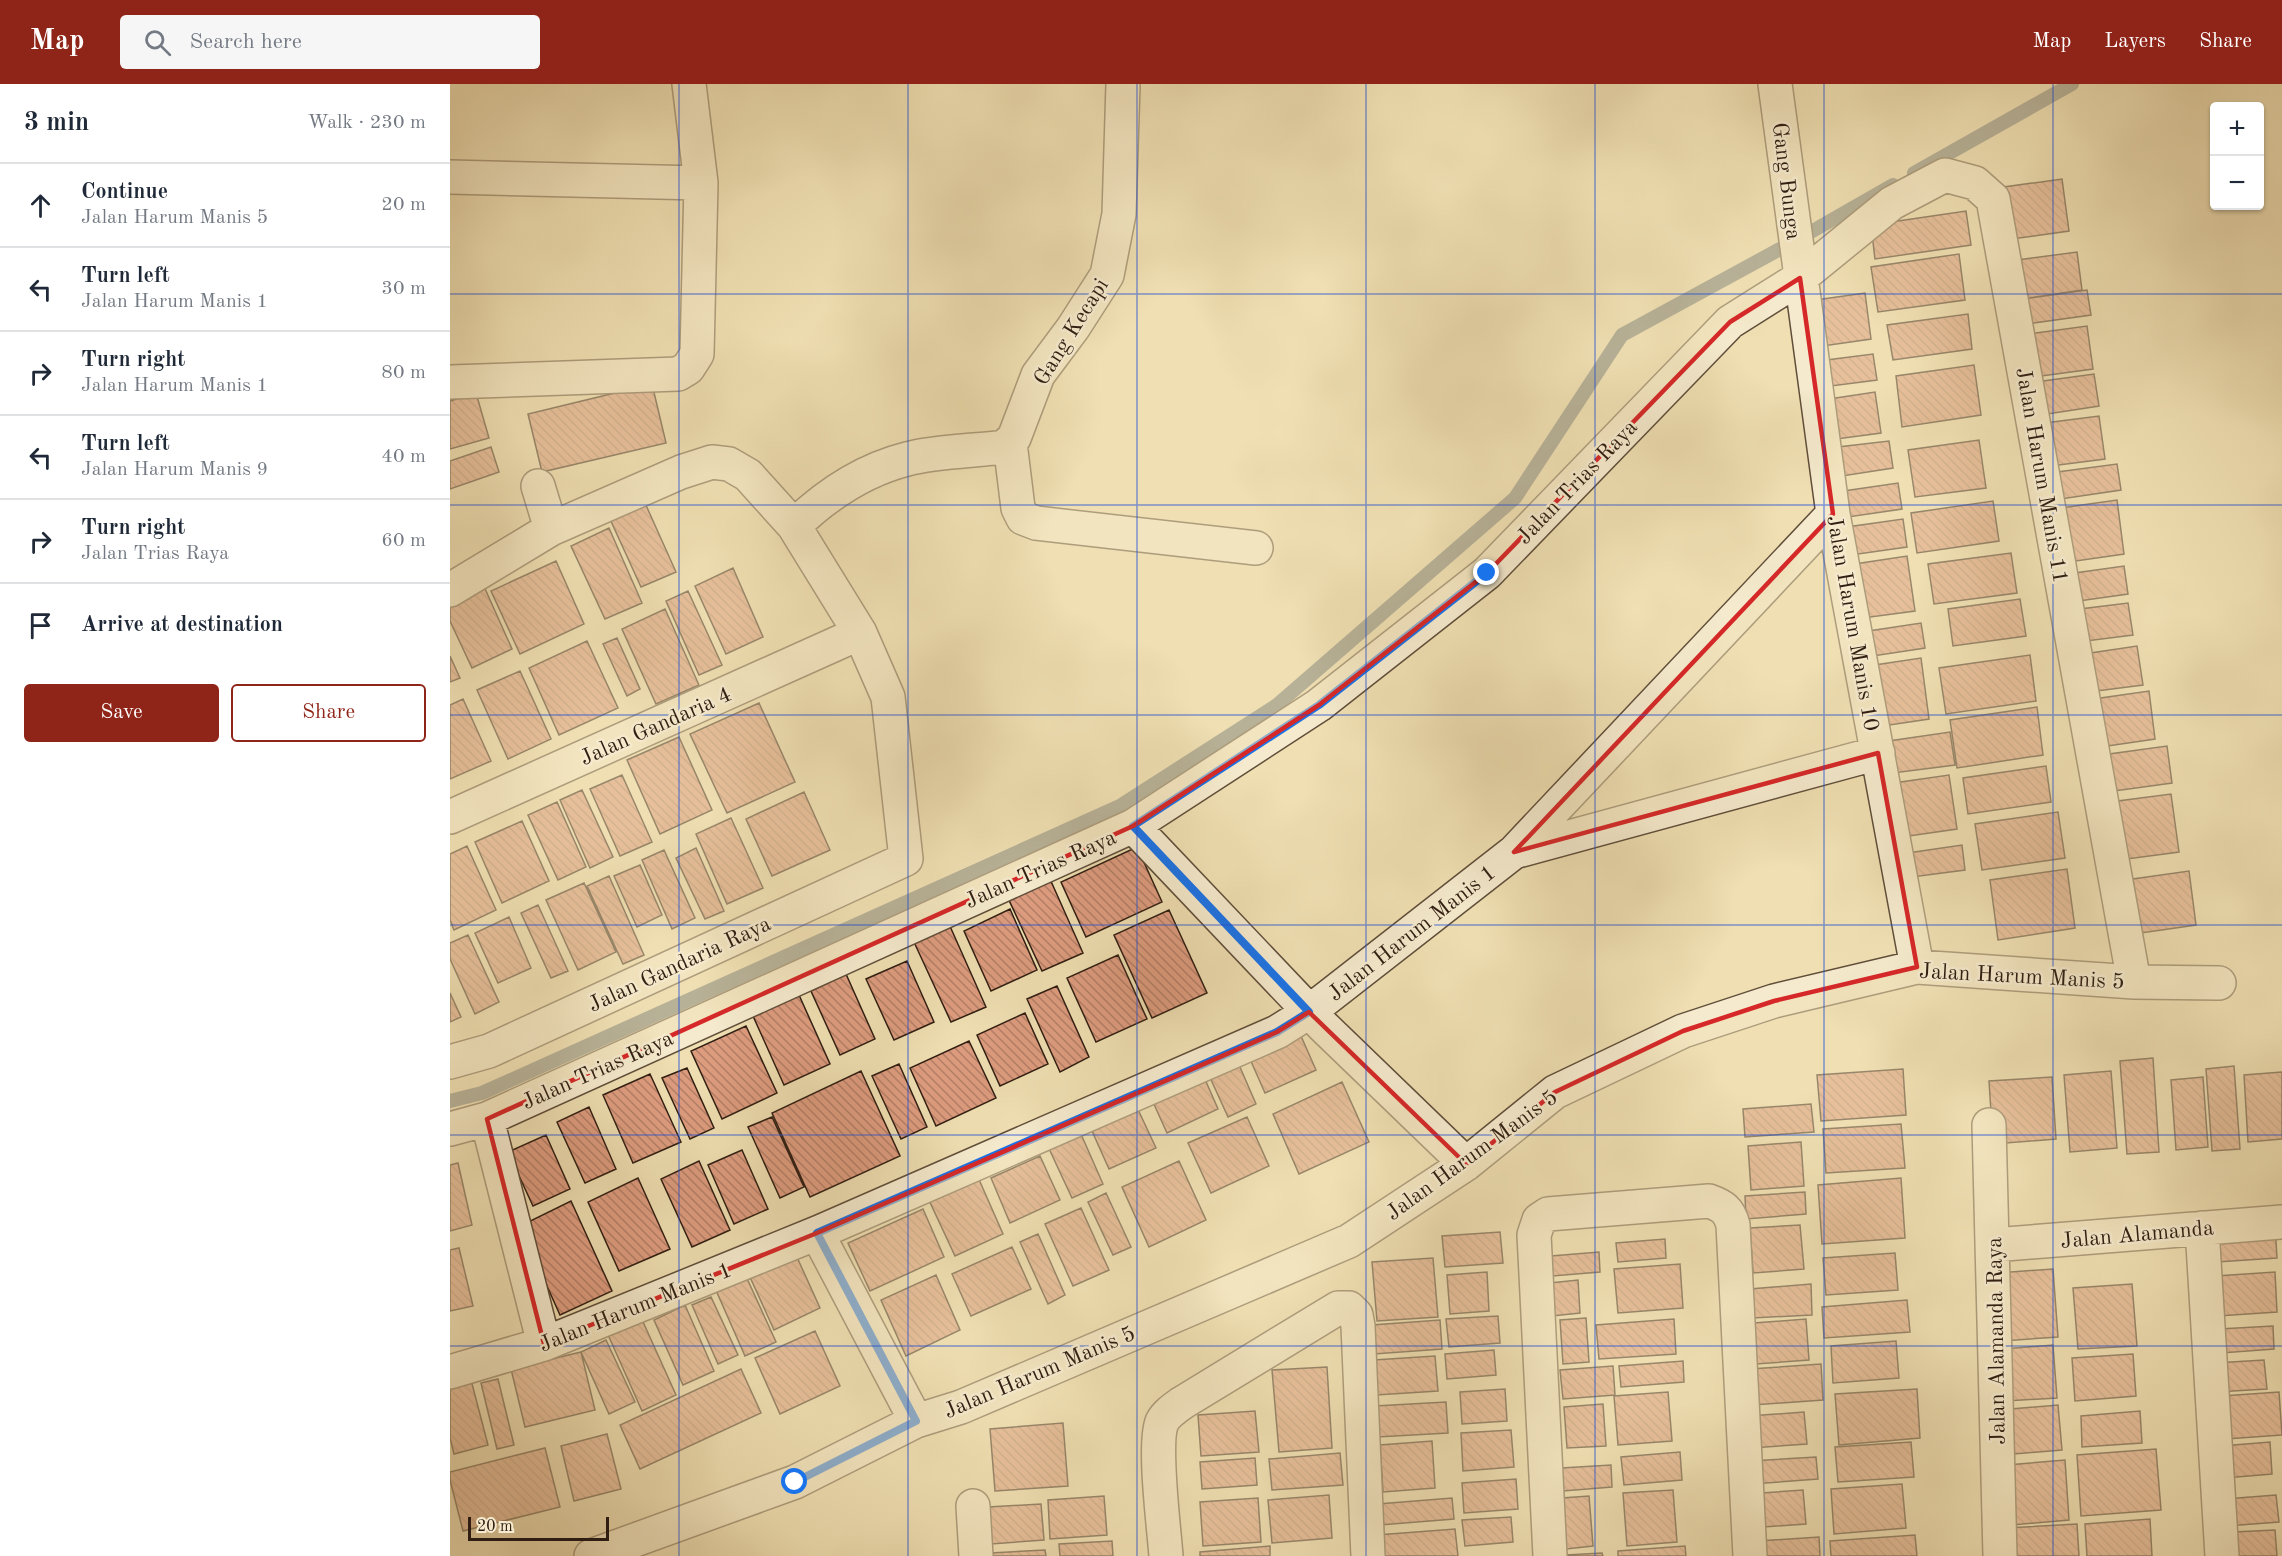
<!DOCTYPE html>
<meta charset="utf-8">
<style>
:root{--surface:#fff;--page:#f6f6f7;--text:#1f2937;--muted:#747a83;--line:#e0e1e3;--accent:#8f2418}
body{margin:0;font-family:"Old Standard TT",serif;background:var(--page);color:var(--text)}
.controls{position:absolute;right:18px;top:18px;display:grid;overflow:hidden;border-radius:6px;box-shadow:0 2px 4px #0004}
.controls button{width:54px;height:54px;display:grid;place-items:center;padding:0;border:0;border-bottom:2px solid var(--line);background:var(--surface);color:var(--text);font:30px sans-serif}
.scale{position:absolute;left:18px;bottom:15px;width:141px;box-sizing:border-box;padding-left:6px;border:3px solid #301e12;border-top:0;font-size:16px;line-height:21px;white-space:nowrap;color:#301e12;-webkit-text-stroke:4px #f5eacd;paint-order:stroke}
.stop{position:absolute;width:18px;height:18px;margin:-14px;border:4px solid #1a73e8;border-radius:50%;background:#fff}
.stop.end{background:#1a73e8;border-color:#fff;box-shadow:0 2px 6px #0008}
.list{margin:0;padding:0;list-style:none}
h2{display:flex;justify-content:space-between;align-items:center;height:78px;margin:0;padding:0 24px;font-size:26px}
h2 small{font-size:20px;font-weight:400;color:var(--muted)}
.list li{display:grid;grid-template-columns:39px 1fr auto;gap:18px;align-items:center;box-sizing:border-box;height:84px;padding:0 24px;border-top:2px solid var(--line)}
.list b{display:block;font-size:22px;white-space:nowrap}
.list p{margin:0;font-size:20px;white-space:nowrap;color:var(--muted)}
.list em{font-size:20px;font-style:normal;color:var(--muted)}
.actions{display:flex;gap:12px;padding:18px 24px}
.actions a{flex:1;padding:14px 0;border:2px solid var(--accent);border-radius:6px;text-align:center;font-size:21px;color:var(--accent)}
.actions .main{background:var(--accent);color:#fff}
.icon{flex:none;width:33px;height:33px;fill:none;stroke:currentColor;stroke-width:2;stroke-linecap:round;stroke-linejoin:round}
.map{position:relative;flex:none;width:1832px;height:1472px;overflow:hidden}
header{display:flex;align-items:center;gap:36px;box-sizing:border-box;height:84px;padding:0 30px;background:var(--accent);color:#fff}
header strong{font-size:28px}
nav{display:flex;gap:33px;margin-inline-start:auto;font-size:21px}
.search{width:420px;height:54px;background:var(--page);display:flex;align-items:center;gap:15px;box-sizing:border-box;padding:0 21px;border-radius:6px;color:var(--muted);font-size:22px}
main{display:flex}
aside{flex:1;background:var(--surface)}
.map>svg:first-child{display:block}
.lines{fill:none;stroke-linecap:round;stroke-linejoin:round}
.stream{stroke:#737b76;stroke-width:14}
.building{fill:url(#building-back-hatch);stroke:#301e12;stroke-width:1.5}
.minor-casing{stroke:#604e3a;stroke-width:36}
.minor{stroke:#f5eacd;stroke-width:33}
.route{stroke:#1a73e8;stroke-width:8}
.marked{fill:none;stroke:#d62828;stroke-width:4.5;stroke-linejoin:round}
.grid{fill:none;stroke:#1d4ed8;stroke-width:1.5;stroke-opacity:0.55}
.labels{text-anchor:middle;stroke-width:5;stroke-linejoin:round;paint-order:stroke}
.street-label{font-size:22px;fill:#301e12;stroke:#f5eacd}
</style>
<header>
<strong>Map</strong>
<div class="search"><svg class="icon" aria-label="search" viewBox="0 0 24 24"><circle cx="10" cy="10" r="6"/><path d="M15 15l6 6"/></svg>Search here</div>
<nav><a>Map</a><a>Layers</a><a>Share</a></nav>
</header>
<main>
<aside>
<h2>3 min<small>Walk · 230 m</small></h2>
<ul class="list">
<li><svg class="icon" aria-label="ahead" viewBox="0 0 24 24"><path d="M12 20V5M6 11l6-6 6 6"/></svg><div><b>Continue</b><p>Jalan Harum Manis 5</p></div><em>20 m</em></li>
<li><svg class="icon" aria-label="left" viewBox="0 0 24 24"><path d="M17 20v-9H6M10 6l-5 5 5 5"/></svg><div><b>Turn left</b><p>Jalan Harum Manis 1</p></div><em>30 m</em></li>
<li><svg class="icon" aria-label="right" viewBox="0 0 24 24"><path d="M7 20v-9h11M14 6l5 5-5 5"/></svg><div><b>Turn right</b><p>Jalan Harum Manis 1</p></div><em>80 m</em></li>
<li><svg class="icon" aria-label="left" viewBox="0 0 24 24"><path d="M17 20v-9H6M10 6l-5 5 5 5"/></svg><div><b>Turn left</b><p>Jalan Harum Manis 9</p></div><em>40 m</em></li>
<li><svg class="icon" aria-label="right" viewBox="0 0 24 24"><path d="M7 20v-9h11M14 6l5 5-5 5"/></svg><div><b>Turn right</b><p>Jalan Trias Raya</p></div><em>60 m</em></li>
<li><svg class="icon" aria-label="arrive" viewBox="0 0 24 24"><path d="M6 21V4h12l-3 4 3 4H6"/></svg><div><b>Arrive at destination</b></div></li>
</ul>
<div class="actions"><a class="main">Save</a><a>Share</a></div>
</aside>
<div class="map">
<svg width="1832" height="1472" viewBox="0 0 1832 1472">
<defs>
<pattern id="building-back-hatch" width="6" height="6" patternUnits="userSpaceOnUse" patternTransform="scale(1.5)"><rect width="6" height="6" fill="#de9c7f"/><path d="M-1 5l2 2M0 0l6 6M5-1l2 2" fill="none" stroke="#b47f67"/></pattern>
</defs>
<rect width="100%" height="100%" fill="#efdfb2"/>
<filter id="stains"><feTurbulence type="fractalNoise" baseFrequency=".00333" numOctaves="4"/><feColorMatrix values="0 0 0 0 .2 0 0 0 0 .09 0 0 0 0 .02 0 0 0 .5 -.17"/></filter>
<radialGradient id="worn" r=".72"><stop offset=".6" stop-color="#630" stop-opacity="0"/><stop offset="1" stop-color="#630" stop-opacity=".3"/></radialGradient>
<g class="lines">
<!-- stream -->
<path class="stream" d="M1464 89 1622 0
M1359 149 1443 101
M0 1017 32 1009 670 722 827 621 1065 414 1172 251 1330 165"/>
</g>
<!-- building -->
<path class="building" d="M1612 95 1619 147 1562 155 1554 103Z
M1516 127 1521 161 1425 175 1421 141Z
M1627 168 1632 206 1573 215 1568 176Z
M1509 170 1515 216 1428 228 1421 183Z
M1637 206 1641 231 1577 240 1573 215Z
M1415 209 1421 255 1373 262 1366 216Z
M1518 230 1522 265 1443 276 1437 241Z
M1637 242 1643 285 1584 293 1578 250Z
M1423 270 1427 296 1373 303 1369 277Z
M1524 281 1531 331 1452 343 1446 292Z
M1644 290 1649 322 1591 331 1586 298Z
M202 300 216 359 92 388 78 330Z
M1425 308 1431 349 1379 356 1373 316Z
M26 309 39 354 0 365V317Z
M1649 332 1655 375 1601 382 1595 339Z
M1529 356 1536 404 1465 413 1458 366Z
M1439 357 1443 384 1392 392 1388 363Z
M41 363 49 388 0 405V377Z
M1667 380 1671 406 1604 416 1600 389Z
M1448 399 1452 425 1398 433 1394 407Z
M1667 416 1674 470 1619 478 1611 424Z
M1543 417 1549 457 1467 469 1461 429Z
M195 419 226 488 191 503 160 435Z
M1453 435 1457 463 1401 471 1397 443Z
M159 444 192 519 155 535 121 462Z
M1561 469 1567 509 1484 520 1478 480Z
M1457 472 1465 527 1413 534 1405 480Z
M106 477 134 540 70 570 41 507Z
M1674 482 1678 510 1629 517 1625 489Z
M283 484 313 553 276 570 245 502Z
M32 498 62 565 22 584 0 537V513Z
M238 507 272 581 249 591 216 517Z
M1570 515 1576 552 1503 562 1498 525Z
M1678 519 1683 551 1636 557 1630 525Z
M215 525 249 601 206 620 172 545Z
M1471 539 1475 564 1423 572 1419 547Z
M167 554 190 605 177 612 153 560Z
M137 557 168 624 109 651 79 584Z
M1687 562 1693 601 1639 608 1634 570Z
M1580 571 1586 617 1496 630 1489 584Z
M0 572 10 594 0 598Z
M1471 574 1479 635 1433 642 1425 581Z
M70 587 101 655 58 675 27 606Z
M1699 607 1705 655 1651 663 1644 615Z
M13 615 41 677 0 695V621Z
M309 619 345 698 277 729 240 650Z
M1587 623 1593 671 1507 684 1500 636Z
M1500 648 1505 681 1443 689 1439 657Z
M229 653 262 726 210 750 177 676Z
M1717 662 1722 699 1657 708 1652 671Z
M1596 682 1601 718 1518 730 1513 694Z
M172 691 202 758 170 772 140 705Z
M1499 691 1507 745 1452 753 1444 699Z
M132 706 163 773 140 784 110 716Z
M354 708 380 766 322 792 296 735Z
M1721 710 1729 768 1677 775 1668 717Z
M107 718 136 783 108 796 78 731Z
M1608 728 1615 774 1532 786 1525 740Z
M281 734 313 804 277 820 246 750Z
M72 737 99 797 52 819 25 758Z
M1512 761 1515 786 1462 793 1458 769Z
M17 762 46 826 4 846 0 836V770Z
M687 763 712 818 636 853 611 798Z
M246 764 274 827 255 835 226 774Z
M214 766 245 834 222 845 192 776Z
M190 781 212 831 187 843 164 792Z
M1617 785 1625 844 1548 856 1540 796Z
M1739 787 1746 841 1691 849 1683 795Z
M159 792 194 871 173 880 137 802Z
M600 795 633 869 592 887 558 814Z
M134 799 166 868 128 886 96 816Z
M88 821 118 887 101 894 71 829Z
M560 825 587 886 541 907 514 847Z
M719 826 757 909 702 934 664 851Z
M59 833 81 884 48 899 25 849Z
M499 840 536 923 501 938 463 856Z
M18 851 49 918 25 930 0 875V859Z
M668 871 697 935 646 958 617 894Z
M457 877 484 938 444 956 416 895Z
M396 890 425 955 390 971 361 907Z
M607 902 639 973 610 988 577 915Z
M0 909 11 933 0 938Z
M349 911 380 980 334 1001 303 932Z
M575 929 598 980 550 1002 527 951Z
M296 942 327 1009 272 1035 241 967Z
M847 943 866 986 815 1009 796 966Z
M519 957 546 1014 486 1042 460 984Z
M786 974 806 1020 778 1033 757 987Z
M1703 974 1709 1068 1677 1070 1670 977Z
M449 980 477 1043 451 1055 422 992Z
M1784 982 1790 1065 1762 1067 1756 985Z
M237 984 264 1044 240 1055 212 994Z
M750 984 768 1025 717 1049 698 1007Z
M1453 985 1456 1031 1371 1037 1367 991Z
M411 987 450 1072 360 1113 322 1029Z
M1661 987 1667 1064 1620 1068 1614 991Z
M1832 988V1055L1798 1058 1794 991Z
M200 990 231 1058 183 1079 153 1011Z
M1602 993 1606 1055 1543 1060 1539 997Z
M1753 993 1758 1063 1726 1066 1721 996Z
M892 998 919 1058 849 1090 823 1030Z
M684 1017 706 1064 659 1085 638 1038Z
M1361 1020 1364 1048 1295 1053 1293 1025Z
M139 1023 166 1085 135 1099 107 1038Z
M322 1033 354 1103 330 1114 298 1043Z
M797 1033 819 1082 761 1109 738 1059Z
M1451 1040 1455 1084 1376 1089 1373 1045Z
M627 1041 653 1100 622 1114 595 1056Z
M96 1051 120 1105 83 1122 58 1068Z
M1351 1058 1354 1102 1301 1106 1298 1062Z
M292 1066 318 1125 284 1140 258 1081Z
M590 1072 610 1116 560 1139 541 1094Z
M249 1077 280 1146 242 1163 211 1095Z
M729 1077 756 1136 699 1163 672 1103Z
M8 1079 22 1141 0 1147V1081Z
M527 1091 553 1150 505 1172 478 1114Z
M188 1094 220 1165 169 1187 138 1118Z
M1451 1094 1455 1154 1372 1160 1368 1101Z
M1355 1108 1356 1130 1296 1135 1295 1112Z
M656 1109 681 1163 663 1171 638 1118Z
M121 1117 162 1207 110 1231 70 1142Z
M631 1124 659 1186 623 1202 595 1140Z
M473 1125 494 1173 420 1207 398 1159Z
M1350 1141 1354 1185 1303 1189 1300 1144Z
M1825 1142 1827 1174 1767 1178 1765 1147Z
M1050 1148 1053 1179 995 1183 992 1152Z
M588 1150 615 1211 598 1220 570 1158Z
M1215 1155 1216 1174 1168 1178 1166 1159Z
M562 1163 581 1205 521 1232 502 1190Z
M9 1164 23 1222 0 1227V1166Z
M1149 1168 1150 1188 1090 1193 1089 1173Z
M1445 1169 1448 1206 1376 1211 1373 1174Z
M346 1171 370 1224 324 1246 300 1193Z
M983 1174 988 1233 927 1237 922 1178Z
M1230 1180 1233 1224 1168 1229 1164 1185Z
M1603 1185 1608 1253 1552 1257 1547 1189Z
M1037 1188 1039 1227 1000 1230 997 1191Z
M1825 1188 1827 1228 1768 1232 1766 1192Z
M295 1190 326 1258 295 1272 265 1204Z
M486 1191 510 1246 456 1272 431 1216Z
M1128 1196 1130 1229 1102 1232 1100 1199Z
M1361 1200 1362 1231 1302 1234 1300 1205Z
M1682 1200 1687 1262 1628 1265 1623 1204Z
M261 1213 288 1271 268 1280 242 1221Z
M1457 1216 1460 1248 1374 1254 1372 1223Z
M235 1221 264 1287 233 1301 204 1236Z
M189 1229 226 1311 192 1327 155 1244Z
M1048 1232 1050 1259 999 1263 996 1235Z
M1136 1234 1139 1278 1113 1280 1110 1236Z
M1224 1235 1226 1270 1149 1275 1146 1241Z
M1356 1235 1359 1276 1306 1280 1304 1239Z
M990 1236 992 1265 924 1270 922 1241Z
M1823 1242 1824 1265 1771 1269 1769 1245Z
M365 1247 390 1302 330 1330 305 1274Z
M156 1256 185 1318 159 1330 131 1268Z
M1446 1257 1449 1294 1383 1299 1381 1262Z
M1603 1261 1607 1314 1556 1317 1553 1265Z
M1044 1266 1046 1291 997 1295 995 1270Z
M131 1268 145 1326 75 1343 61 1285Z
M1683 1270 1686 1312 1625 1317 1622 1274Z
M985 1272 988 1307 926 1311 924 1276Z
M1814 1276 1817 1305 1766 1308 1765 1279Z
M1233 1277 1234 1298 1171 1303 1169 1282Z
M1371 1280 1373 1316 1303 1321 1300 1285Z
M1163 1282 1165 1311 1113 1315 1110 1286Z
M877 1283 882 1364 829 1368 822 1286Z
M291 1285 311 1329 190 1385 170 1341Z
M48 1295 64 1361 47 1365 31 1299Z
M21 1296 38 1361 4 1370 0 1354V1301Z
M1055 1305 1057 1337 1012 1340 1010 1308Z
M1467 1305 1470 1354 1389 1361 1385 1310Z
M1218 1308 1222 1357 1168 1361 1164 1312Z
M1829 1308 1832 1351 1776 1355 1772 1312Z
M996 1318 998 1349 927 1353 925 1322Z
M1153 1320 1156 1362 1117 1364 1114 1323Z
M1608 1321 1612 1366 1552 1371 1549 1326Z
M805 1327 809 1368 751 1372 748 1331Z
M1690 1327 1692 1359 1632 1363 1631 1332Z
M1354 1328 1357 1360 1301 1364 1299 1332Z
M613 1339 618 1402 545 1407 540 1345Z
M1061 1346 1064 1383 1013 1387 1011 1349Z
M157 1350 171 1405 124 1417 111 1362Z
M982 1357 985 1404 933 1408 930 1361Z
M1461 1358 1464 1393 1388 1398 1385 1363Z
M1820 1358 1822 1390 1775 1394 1772 1362Z
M95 1364 110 1423 13 1447 0 1396V1388Z
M1706 1365 1711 1426 1631 1432 1627 1371Z
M1230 1368 1232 1396 1174 1401 1171 1373Z
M890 1369 893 1401 822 1406 819 1375Z
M1366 1373 1368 1395 1302 1400 1301 1377Z
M805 1374 807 1401 752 1405 750 1378Z
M1615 1376 1619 1436 1562 1441 1557 1381Z
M1161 1381 1162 1403 1113 1407 1112 1384Z
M1066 1395 1068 1425 1014 1429 1012 1399Z
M1452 1400 1456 1444 1384 1450 1381 1405Z
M1223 1406 1227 1458 1177 1462 1173 1409Z
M1353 1406 1356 1440 1300 1444 1297 1410Z
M879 1411 882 1454 822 1459 818 1416Z
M1826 1411 1829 1438 1777 1442 1775 1415Z
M654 1412 657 1451 600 1455 598 1416Z
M1139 1412 1143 1462 1116 1465 1112 1414Z
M808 1414 811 1458 753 1462 750 1418Z
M1002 1414 1004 1435 930 1441 928 1420Z
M591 1420 594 1456 541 1460 538 1423Z
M1061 1433 1063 1458 1015 1462 1012 1436Z
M1700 1435 1702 1472H1637L1635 1440Z
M1627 1440 1629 1472H1558L1556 1444Z
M1005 1445 1008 1472H929L927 1451Z
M1825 1446 1827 1472H1786L1784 1448Z
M1465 1451 1467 1472H1381L1380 1457Z
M1369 1453 1370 1472H1310L1309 1457Z
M662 1457 663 1472H610L609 1460Z
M820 1462V1472H750V1468Z
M1235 1462 1236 1472H1168V1467Z
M595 1466 596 1472H542L541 1469Z
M1152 1469 1153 1472H1116V1471Z"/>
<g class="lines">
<defs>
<path id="minor" d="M1325 0 1383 430 1467 883
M0 93 251 99
M0 298 228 290 238 284 247 270 251 99 239 0
M560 359 568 424 573 434 586 439 806 464
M88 402 101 445
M344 442C376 411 414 386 457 375 486 367 524 367 554 363L564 354 588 291 623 244 657 191 669 130 673 0
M0 506 101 445 231 388 262 378 279 380 298 391 344 442 410 549 438 613 456 775 39 967 0 978
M0 733 410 549
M683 742 874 943 1016 1080
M1064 768 1383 430
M37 1035 94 1260
M1539 1041 1550 1472
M0 1045 37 1035 683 742 869 621 1037 489 1280 238 1350 194 1442 119 1495 91 1525 99 1543 115 1684 898
M1752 1144 1772 1472
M367 1149 466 1337
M1543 1161 1832 1138
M0 1288 94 1260 367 1149 827 948 859 928 1064 768 1428 669
M523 1422 526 1472
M141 1472 345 1398 466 1337 511 1323 899 1157 1016 1080 1105 1008 1233 947 1324 917 1467 883 1684 898 1769 899
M716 1472C714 1444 703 1360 712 1338 716 1330 725 1324 732 1319L888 1224H899L906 1231 908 1242 918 1472
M1100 1472 1085 1170 1084 1151 1089 1136 1098 1130 1259 1117C1273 1122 1279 1126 1283 1141L1300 1472"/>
</defs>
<!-- minor casing -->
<use href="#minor" class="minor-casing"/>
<!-- minor -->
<use href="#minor" class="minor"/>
</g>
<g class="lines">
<!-- route -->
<path class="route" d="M345 1398 466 1337 367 1149 827 948 859 928 683 742 869 621 1037 489"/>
</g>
<!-- marked area -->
<path d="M0 0H1832V1472H0ZM1350 194 1383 430 1064 768 1428 669 1467 883 1324 917 1233 947 1105 1008 1016 1080 859 928 827 948 367 1149 94 1260 37 1035 683 742 869 621 1037 489 1280 238Z" fill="#efdfb2" fill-opacity=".55" fill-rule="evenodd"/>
<path class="marked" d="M1350 194 1383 430 1064 768 1428 669 1467 883 1324 917 1233 947 1105 1008 1016 1080 859 928 827 948 367 1149 94 1260 37 1035 683 742 869 621 1037 489 1280 238Z"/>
<!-- grid -->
<path class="grid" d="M229 0V1472M458 0V1472M687 0V1472M916 0V1472M1145 0V1472M1374 0V1472M1603 0V1472M0 210H1832M0 421H1832M0 631H1832M0 841H1832M0 1051H1832M0 1262H1832"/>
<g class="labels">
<!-- street labels -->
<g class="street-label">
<text transform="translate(1338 97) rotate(83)" y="8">Gang Bunga</text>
<text transform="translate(620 247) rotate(-58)" y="8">Gang Kecapi</text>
<text transform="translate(1593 391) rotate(80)" y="8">Jalan Harum Manis 11</text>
<text transform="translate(1126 397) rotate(-46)" y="8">Jalan Trias Raya</text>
<text transform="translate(1404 539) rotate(80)" y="8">Jalan Harum Manis 10</text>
<text transform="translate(205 641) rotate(-24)" y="8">Jalan Gandaria 4</text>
<text transform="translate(590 784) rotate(-24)" y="8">Jalan Trias Raya</text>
<text transform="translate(961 848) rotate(-38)" y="8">Jalan Harum Manis 1</text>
<text transform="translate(229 879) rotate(-25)" y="8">Jalan Gandaria Raya</text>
<text transform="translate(1572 891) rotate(3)" y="8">Jalan Harum Manis 5</text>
<text transform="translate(147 985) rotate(-24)" y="8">Jalan Trias Raya</text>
<text transform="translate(1021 1070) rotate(-36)" y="8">Jalan Harum Manis 5</text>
<text transform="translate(1687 1149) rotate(-5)" y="8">Jalan Alamanda</text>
<text transform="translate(185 1222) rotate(-22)" y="8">Jalan Harum Manis 1</text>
<text transform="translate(1545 1257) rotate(-91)" y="8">Jalan Alamanda Raya</text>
<text transform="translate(589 1287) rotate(-23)" y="8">Jalan Harum Manis 5</text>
</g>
</g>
<rect width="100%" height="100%" filter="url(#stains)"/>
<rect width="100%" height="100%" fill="url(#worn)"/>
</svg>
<div class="controls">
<button>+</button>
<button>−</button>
</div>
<div class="scale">20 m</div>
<div class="stop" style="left:345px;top:1398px"></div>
<div class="stop end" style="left:1037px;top:489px"></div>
</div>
</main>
